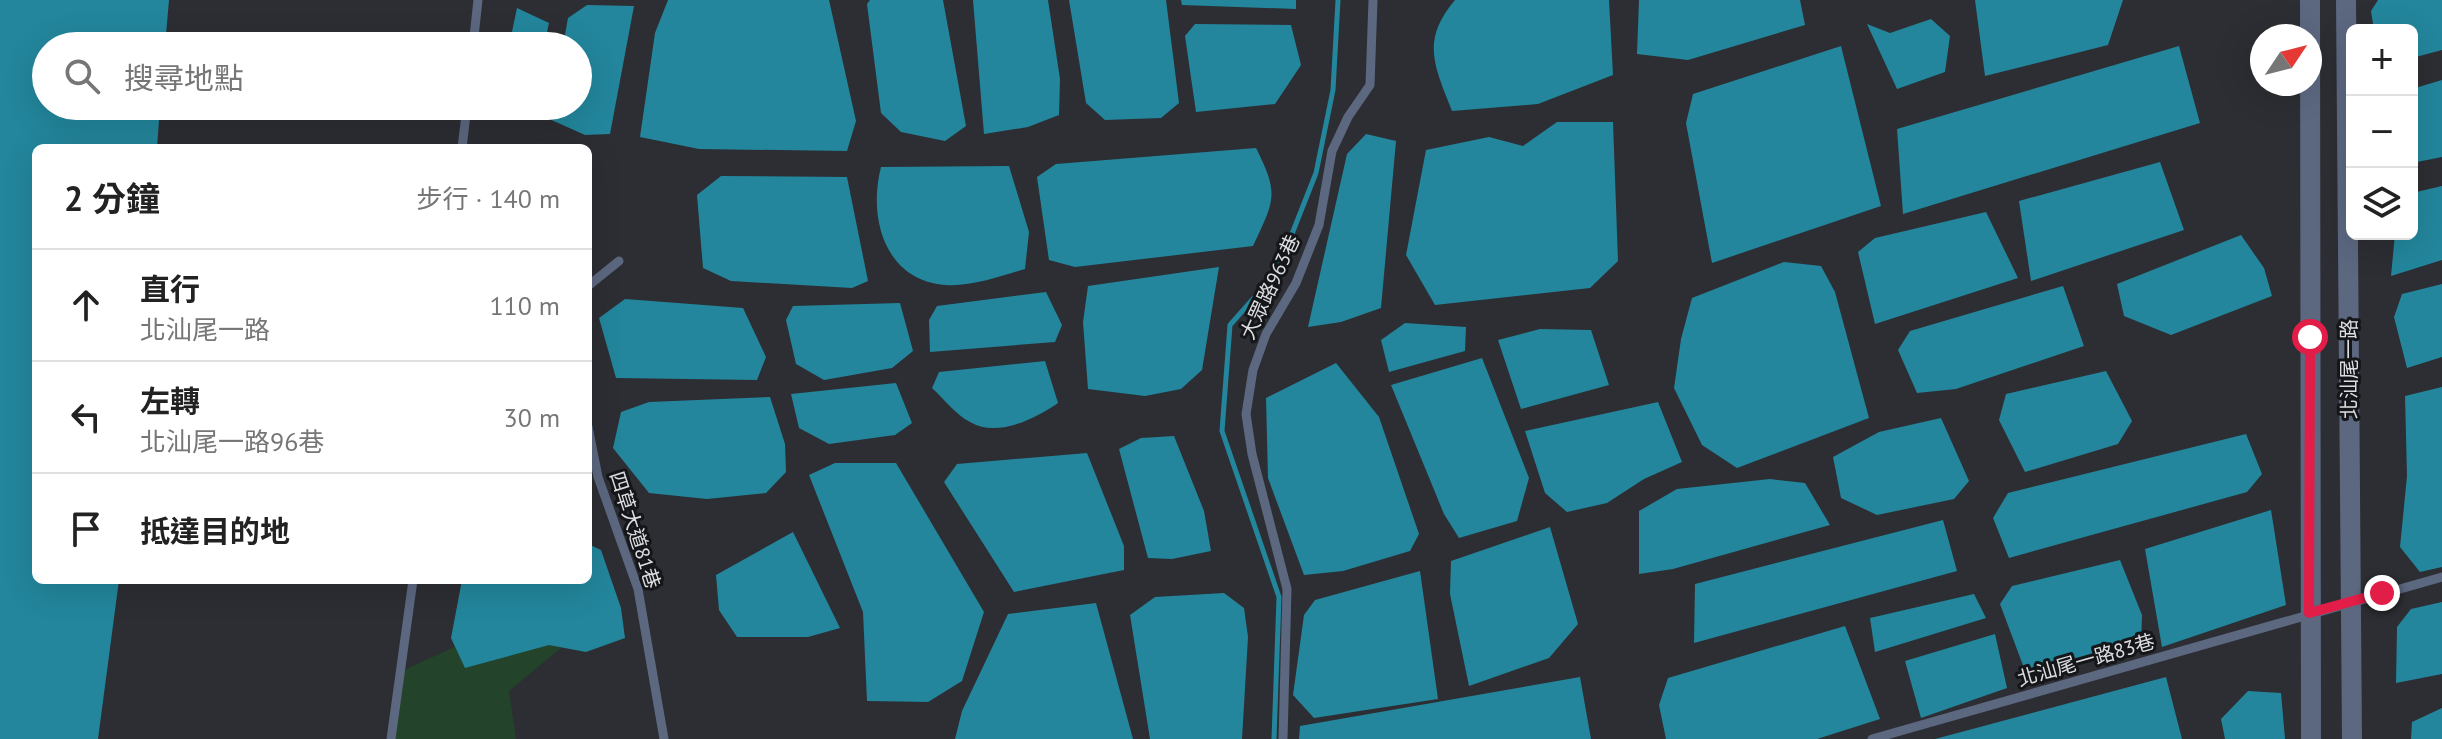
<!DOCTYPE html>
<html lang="zh-TW">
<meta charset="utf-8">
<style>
:root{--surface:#fff;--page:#f6f6f6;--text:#222;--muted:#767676;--line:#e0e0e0}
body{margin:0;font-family:"PT Sans","Noto Sans TC",sans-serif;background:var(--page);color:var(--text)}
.controls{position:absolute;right:24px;top:24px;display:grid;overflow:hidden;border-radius:12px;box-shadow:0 8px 32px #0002}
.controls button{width:72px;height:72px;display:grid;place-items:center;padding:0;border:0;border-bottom:2px solid var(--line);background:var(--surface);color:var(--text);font:40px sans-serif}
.compass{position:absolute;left:2250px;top:24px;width:72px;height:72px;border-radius:50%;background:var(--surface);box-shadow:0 8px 32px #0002;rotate:55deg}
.stop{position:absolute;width:24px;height:24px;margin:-18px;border:6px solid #e11d48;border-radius:50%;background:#fff}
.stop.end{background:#e11d48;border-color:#fff;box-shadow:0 2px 8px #0008}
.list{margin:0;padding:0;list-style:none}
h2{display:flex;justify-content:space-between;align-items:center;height:104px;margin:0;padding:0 32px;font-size:34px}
h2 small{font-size:26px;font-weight:400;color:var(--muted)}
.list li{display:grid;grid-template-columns:52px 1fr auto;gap:24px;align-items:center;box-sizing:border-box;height:112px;padding:0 32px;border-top:2px solid var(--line)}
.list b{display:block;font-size:30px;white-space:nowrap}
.list p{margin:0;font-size:26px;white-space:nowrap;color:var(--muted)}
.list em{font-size:26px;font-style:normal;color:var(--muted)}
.icon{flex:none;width:44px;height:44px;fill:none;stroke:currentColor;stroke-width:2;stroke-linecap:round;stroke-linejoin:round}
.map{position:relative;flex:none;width:2442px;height:739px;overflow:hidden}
.search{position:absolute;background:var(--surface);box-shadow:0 8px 32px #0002;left:32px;top:32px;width:560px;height:88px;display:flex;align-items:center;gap:20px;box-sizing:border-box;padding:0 28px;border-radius:44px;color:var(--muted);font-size:30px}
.panel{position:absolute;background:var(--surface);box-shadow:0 8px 32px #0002;left:32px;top:144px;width:560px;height:440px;border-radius:12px}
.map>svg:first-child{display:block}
.green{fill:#23432b}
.water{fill:#23869c}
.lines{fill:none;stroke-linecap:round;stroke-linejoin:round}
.stream{stroke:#23869c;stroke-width:5}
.service{stroke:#5c6880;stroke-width:9}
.tertiary{stroke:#5c6880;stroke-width:20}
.route{stroke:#e11d48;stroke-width:10}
.labels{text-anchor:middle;stroke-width:6;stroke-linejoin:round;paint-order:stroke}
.street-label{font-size:20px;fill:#dcdee1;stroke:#151619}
</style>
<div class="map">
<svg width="2442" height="739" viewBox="0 0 2442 739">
<rect width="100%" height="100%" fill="#2c2e33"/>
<!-- green -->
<path class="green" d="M511 621 574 637 509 691 516 739H387L404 670Z"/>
<!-- water -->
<path class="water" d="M0 0H169L165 46H46V106H160L157 148H36V580H119L98 739H0Z
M668 0H829L856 121 847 151 699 149 640 137 655 33Z
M870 0H943L966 126 945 141 901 132 881 113 867 4Z
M973 0H1048L1060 79 1059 115 1028 127 984 134Z
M1069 0H1166L1179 103 1161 118 1105 120 1086 103Z
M1181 0H1296V9L1182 5Z
M1455 0H1609L1613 75 1538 104 1452 111C1435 67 1420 41 1455 0Z
M1639 0H1800L1805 25 1688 60 1637 54Z
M1975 0H2123L2108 45 1985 76Z
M2378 0H2442V50L2412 58V30H2374L2371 11Z
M587 5 634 6 610 134 585 135 547 118 550 106H578V46H563L568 18Z
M517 8 549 23 544 46H509Z
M1931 19 1950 36 1945 72 1897 89 1867 24 1890 33Z
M1195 24 1291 25 1301 65 1275 104 1196 112 1185 36Z
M1841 46 1881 206 1712 263 1686 123 1693 94Z
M2179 46 2200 123 1903 214 1897 129Z
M2442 80V157L2412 163V89Z
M1557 122H1613L1618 261 1590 288 1435 305 1406 255 1426 150 1489 137 1523 146Z
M1366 134 1396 141 1381 308 1341 322 1308 327 1347 154Z
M1256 148C1279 194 1275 199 1253 246L1075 267 1049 260 1037 177 1056 164Z
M2160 162 2184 230 2031 281 2019 201Z
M1009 166 1029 232 1025 269C1001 276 971 287 945 285 884 280 868 217 881 167Z
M721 176 847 177 868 281 852 288 731 281 703 268 697 195Z
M2442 186V260L2391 276 2395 234H2412V193Z
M1986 212 2018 278 1875 324 1858 252 1875 238Z
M2241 235 2264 268 2272 296 2171 335 2124 316 2117 284Z
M1784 262 1821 266 1835 292 1869 418 1737 468 1702 445 1674 388 1681 339 1692 298Z
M1219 267 1202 370 1181 389 1145 396 1088 389 1083 322 1088 286Z
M2442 284V357L2407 368 2394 317 2402 294Z
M2063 286 2084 346 1956 389 1917 393 1898 350 1910 331Z
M1046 292 1062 325 1055 342 930 352 929 320 937 306Z
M625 299 743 308 766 357 757 380 616 378 599 318Z
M900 303 913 351 892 368 824 380 796 364 786 320 793 306Z
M1405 323 1466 327 1465 351 1389 372 1381 340Z
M1540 329 1591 330 1609 385 1521 409 1498 340Z
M1482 358 1529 478 1517 521 1459 538 1444 514 1391 385Z
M1045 361 1058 403C1035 419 997 438 970 422 956 415 944 399 932 388L939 372Z
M1336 363 1379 417 1419 534 1410 551 1343 571 1304 575 1268 478 1266 398Z
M2106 371 2132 421 2118 444 2025 472 1999 420 2006 394Z
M896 383 912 423 895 435 829 444 799 428 791 394Z
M2442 387V567L2420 572 2400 547 2407 476 2405 396Z
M770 397 785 444 786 472 766 493 707 499 649 493 613 448 621 412 649 402Z
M1658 402 1682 462 1644 479 1607 503 1567 512 1545 493 1525 431Z
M1941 418 1969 481 1954 499 1877 515 1841 498 1833 457 1879 432Z
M2246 434 2262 474 2247 492 2009 558 1993 518 2008 493Z
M1174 436 1204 511 1211 551 1172 559 1148 558 1119 449 1141 438Z
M1087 453 1124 546V570L1014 592 944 482 957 464Z
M835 463H896L984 612 962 681 928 702 867 701 863 612 809 475Z
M1770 479 1805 483 1830 525 1673 569 1639 574V511L1677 489Z
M2271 510 2286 605 2162 647 2145 549Z
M1943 520 1957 571 1694 643 1695 584Z
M1550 527 1578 624 1549 658 1469 686 1450 594 1451 561Z
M793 532 840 628 808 637H737L719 610 716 575Z
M588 544 601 550 621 608 625 638 586 652 549 645 465 668 451 638 462 580H588Z
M2120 560 2142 615 2141 646 2027 676 2000 604 2012 586Z
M1420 571 1438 699 1314 718 1293 695 1304 615 1315 600Z
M1224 593 1244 608 1248 637 1242 739H1150L1130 615 1155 597Z
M1974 594 1986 618 1875 652 1870 618Z
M2442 602V674L2396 683 2397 627 2411 609Z
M1096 603 1133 739H955L962 711 1008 614Z
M1845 626 1880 719 1817 739H1666L1659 705 1668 678Z
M1995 634 2007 688 1921 718 1905 661Z
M1580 677 1591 739H1299L1300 726Z
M2166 677 2182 739H1935Z
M2248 691 2281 693 2285 739H2225L2221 719Z
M2442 708V739H2411L2412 722Z"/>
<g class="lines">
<!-- stream -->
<path class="stream" d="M1274 739 1279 597 1222 431 1230 325 1277 272 1316 173 1333 90 1338 0"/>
<!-- service -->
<path class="service" d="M473 46 478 0
M462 148 467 106
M588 286 619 261
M588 427 598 477 638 589 664 739
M391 739 413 580
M1283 739 1287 589 1252 454 1246 414 1253 370 1266 334 1296 283 1319 225 1332 151 1348 117 1370 85 1373 0
M1872 739 2442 577"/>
<!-- tertiary -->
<path class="tertiary" d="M2310 0 2311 739
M2346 0 2352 739"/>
</g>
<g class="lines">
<!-- route -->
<path class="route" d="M2310 337 2309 613 2382 593"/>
</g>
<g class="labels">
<!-- street labels -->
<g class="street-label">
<text transform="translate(1270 287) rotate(-65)" y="7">大眾路963巷</text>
<text transform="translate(2349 369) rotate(-90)" y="7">北汕尾一路</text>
<text transform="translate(635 530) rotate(72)" y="7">四草大道81巷</text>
<text transform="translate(2086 660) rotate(-16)" y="7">北汕尾一路83巷</text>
</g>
</g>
</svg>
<div class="controls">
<button>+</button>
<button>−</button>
<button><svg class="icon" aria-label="layers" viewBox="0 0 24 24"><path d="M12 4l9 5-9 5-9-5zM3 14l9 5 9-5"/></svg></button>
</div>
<svg class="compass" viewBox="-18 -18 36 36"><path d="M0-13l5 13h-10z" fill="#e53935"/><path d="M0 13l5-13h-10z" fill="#767676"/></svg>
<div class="stop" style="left:2310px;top:337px"></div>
<div class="stop end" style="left:2382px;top:593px"></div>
<div class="search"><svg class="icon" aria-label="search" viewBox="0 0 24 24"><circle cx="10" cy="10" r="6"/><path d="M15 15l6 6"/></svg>搜尋地點</div>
<section class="panel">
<h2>2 分鐘<small>步行 · 140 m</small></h2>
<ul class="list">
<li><svg class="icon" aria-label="ahead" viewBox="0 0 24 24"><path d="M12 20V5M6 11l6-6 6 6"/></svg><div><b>直行</b><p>北汕尾一路</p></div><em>110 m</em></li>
<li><svg class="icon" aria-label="left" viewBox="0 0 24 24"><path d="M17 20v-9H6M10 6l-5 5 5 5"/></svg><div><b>左轉</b><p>北汕尾一路96巷</p></div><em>30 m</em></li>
<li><svg class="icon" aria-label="arrive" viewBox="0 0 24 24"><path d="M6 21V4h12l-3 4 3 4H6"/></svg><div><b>抵達目的地</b></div></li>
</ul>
</section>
</div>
